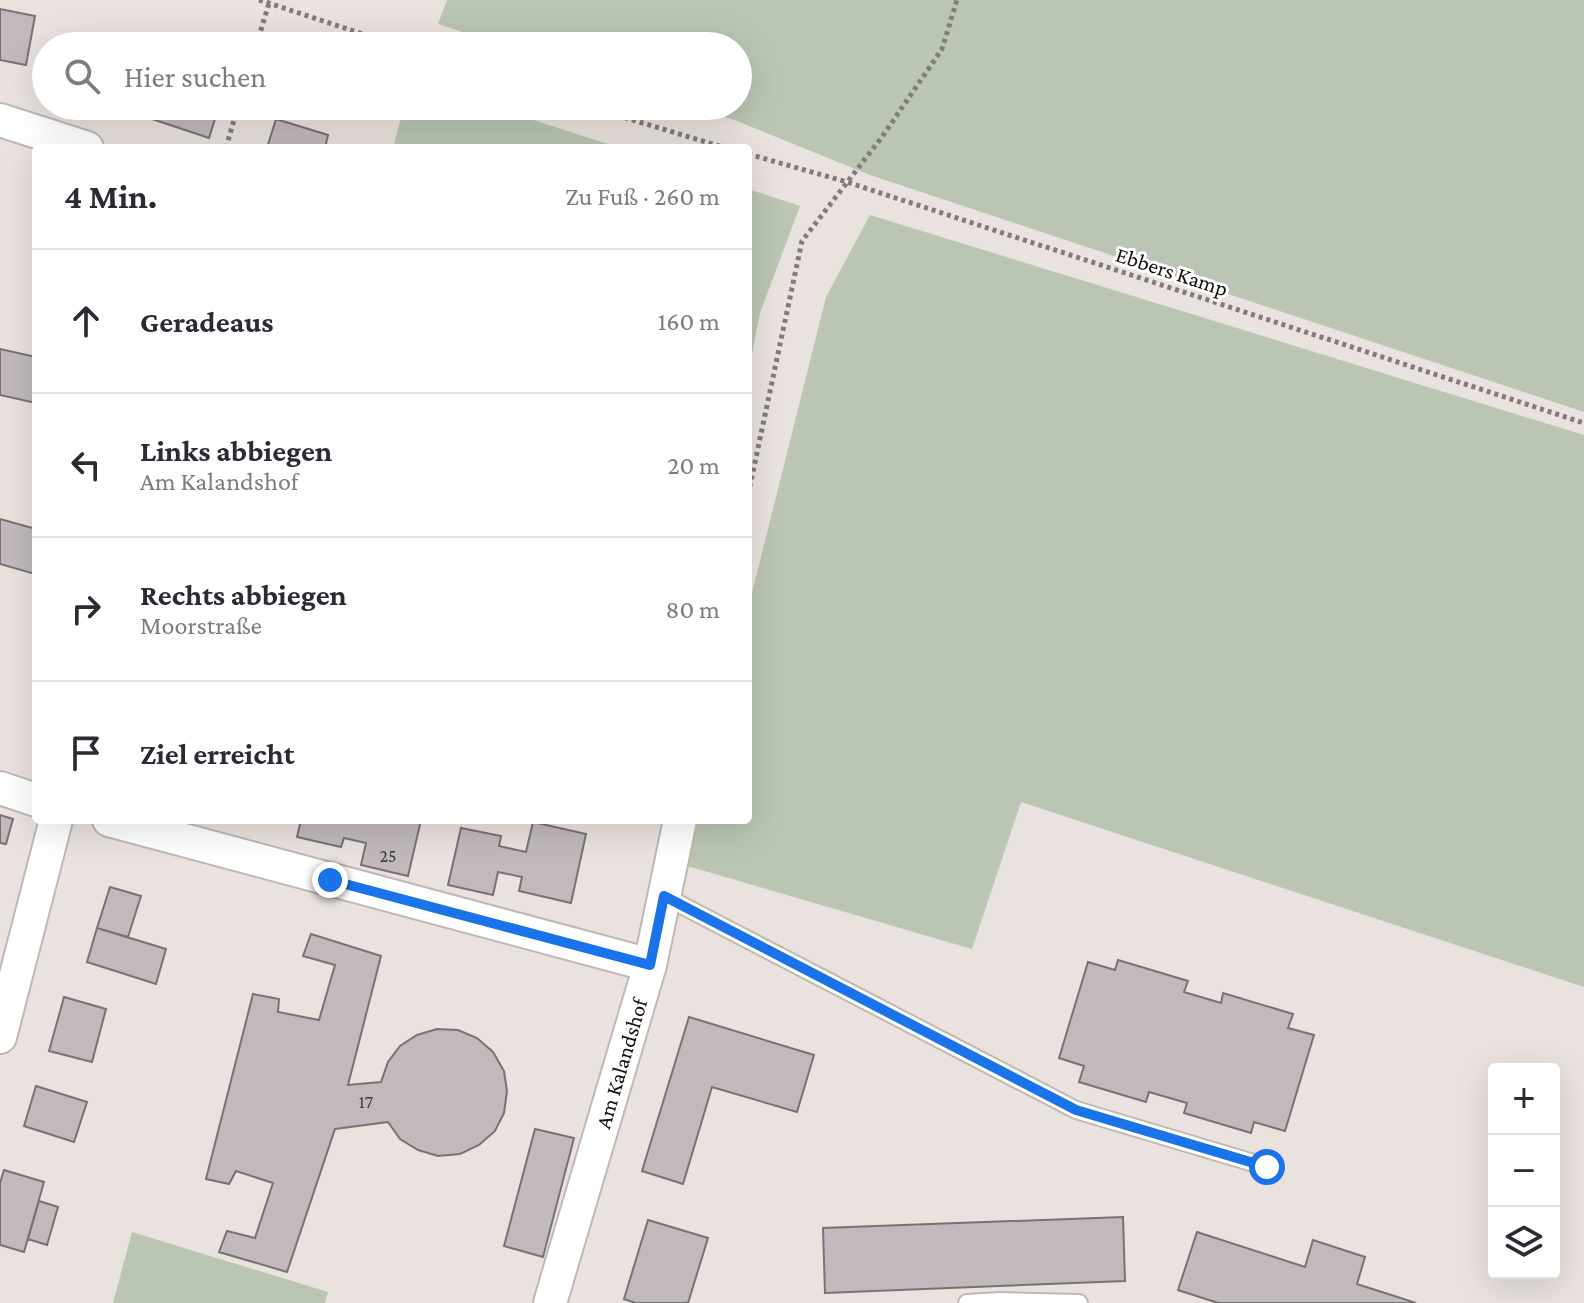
<!DOCTYPE html>
<html lang="de">
<meta charset="utf-8">
<style>
:root{--surface:#fff;--page:#f7f7f7;--text:#2b2b33;--muted:#7c7c81;--line:#e1e1e2}
body{margin:0;font-family:"Crimson Pro",serif;background:var(--page);color:var(--text)}
.controls{position:absolute;right:24px;bottom:24px;display:grid;overflow:hidden;border-radius:8px;box-shadow:0 8px 32px #0002}
.controls button{width:72px;height:72px;display:grid;place-items:center;padding:0;border:0;border-bottom:2px solid var(--line);background:var(--surface);color:var(--text);font:40px sans-serif}
.stop{position:absolute;width:24px;height:24px;margin:-18px;border:6px solid #1a73e8;border-radius:50%;background:#fff}
.stop.end{background:#1a73e8;border-color:#fff;box-shadow:0 2px 8px #0008}
.list{margin:0;padding:0;list-style:none}
h2{display:flex;justify-content:space-between;align-items:center;height:104px;margin:0;padding:0 32px;font-size:34px}
h2 small{font-size:26px;font-weight:400;color:var(--muted)}
.list li{display:grid;grid-template-columns:52px 1fr auto;gap:24px;align-items:center;box-sizing:border-box;height:144px;padding:0 32px;border-top:2px solid var(--line)}
.list b{display:block;font-size:30px;white-space:nowrap}
.list p{margin:0;font-size:26px;white-space:nowrap;color:var(--muted)}
.list em{font-size:26px;font-style:normal;color:var(--muted)}
.icon{flex:none;width:44px;height:44px;fill:none;stroke:currentColor;stroke-width:2;stroke-linecap:round;stroke-linejoin:round}
.map{position:relative;flex:none;width:1584px;height:1303px;overflow:hidden}
.search{position:absolute;background:var(--surface);box-shadow:0 8px 32px #0002;left:32px;top:32px;width:720px;height:88px;display:flex;align-items:center;gap:20px;box-sizing:border-box;padding:0 28px;border-radius:44px;color:var(--muted);font-size:30px}
.panel{position:absolute;background:var(--surface);box-shadow:0 8px 32px #0002;left:32px;top:144px;width:720px;height:680px;border-radius:8px}
.map>svg:first-child{display:block}
.green{fill:#bac5b3}
.building{fill:#c1b9bc;stroke:#797275;stroke-width:2}
.lines{fill:none;stroke-linecap:round;stroke-linejoin:round}
.lane-casing{stroke:#bfb8b4;stroke-width:20}
.street-casing{stroke:#bfb8b4;stroke-width:36}
.path{stroke:#817c7a;stroke-width:5;stroke-dasharray:4 4;stroke-linecap:butt}
.lane{stroke:#fff;stroke-width:16}
.street{stroke:#fff;stroke-width:32}
.route{stroke:#1a73e8;stroke-width:10}
.labels{text-anchor:middle;stroke-width:6;stroke-linejoin:round;paint-order:stroke}
.number-label{font-size:18px;fill:#3d3939}
.street-label{font-size:22px;fill:#110e0d;stroke:#fff}
</style>
<div class="map">
<svg width="1584" height="1303" viewBox="0 0 1584 1303">
<rect width="100%" height="100%" fill="#e9e2de"/>
<!-- green -->
<path class="green" d="M447 0H1584V412L870 175 737 121 690 106H738V46H506L438 24Z
M404 106H490L620 148H393Z
M748 189 800 206 760 313 748 375Z
M870 215 1584 435V987L1021 802 972 949 684 865 695 820H748V609L826 297Z
M132 1232 328 1292 325 1303H113Z"/>
<!-- building -->
<path class="building" d="M0 9 35 16 26 65 0 60Z
M113 106H219L209 138Z
M276 119 328 135 325 148H267Z
M0 349 36 357V403L0 395Z
M0 519 36 529 35 574 0 564Z
M0 815 13 819 6 844 0 843Z
M301 820H421L408 876 361 865 366 843 344 838 341 847 297 837Z
M533 822 586 834 571 903 519 891 522 877 498 872 493 895 448 885 461 828 501 836 499 846 526 852Z
M110 887 141 896 128 937 97 928Z
M97 928 166 949 156 984 87 962Z
M311 934 381 956 348 1085 381 1082 388 1062 400 1046 417 1035 437 1029 458 1030 477 1038 493 1052 504 1071 507 1091 504 1113 495 1131 479 1145 460 1154 438 1156 418 1150 400 1139 388 1122 335 1129 287 1272 219 1252 227 1231 255 1238 273 1183 236 1171 229 1184 206 1179 253 994 279 999 278 1012 319 1020 335 965 303 956Z
M1118 960 1188 981 1184 992 1221 1003 1223 993 1293 1014 1288 1028 1314 1035 1285 1131 1254 1122 1251 1133 1184 1113 1187 1103 1149 1092 1146 1102 1079 1082 1084 1066 1059 1058 1088 962 1115 970Z
M64 997 106 1009 92 1062 49 1051Z
M689 1017 814 1055 797 1112 712 1087 683 1184 642 1171Z
M36 1086 87 1102 74 1142 24 1126Z
M535 1129 574 1138 543 1257 504 1246Z
M4 1170 44 1182 24 1252 0 1245V1183Z
M39 1201 58 1207 47 1245 28 1239Z
M1123 1217 1125 1281 825 1293 823 1228Z
M648 1220 708 1238 688 1303H636L624 1299Z
M1197 1232 1305 1267 1313 1240 1365 1257 1357 1284 1416 1303H1218L1178 1290Z"/>
<g class="lines">
<defs>
<path id="lane" d="M664 896 1076 1110 1267 1167
M967 1303 1000 1301 1079 1303"/>
<g id="street">
<path d="M0 120 87 148"/>
<path d="M0 788 36 800"/>
<path d="M109 820 650 965"/>
<path d="M0 1037 56 820"/>
<path id="s1" d="M550 1303 650 965 680 820"/>
</g>
</defs>
<!-- lane casing -->
<use href="#lane" class="lane-casing"/>
<!-- street casing -->
<use href="#street" class="street-casing"/>
<!-- path -->
<path class="path" d="M259 0 399 46
M256 46 270 0
M586 106 726 148
M226 148 238 106
M748 154 847 182 1584 423
M748 495 802 241 882 137 942 49 957 0"/>
<!-- lane -->
<use href="#lane" class="lane"/>
<!-- street -->
<use href="#street" class="street"/>
</g>
<g class="lines">
<!-- route -->
<path class="route" d="M330 880 650 965 664 896 1076 1110 1267 1167"/>
</g>
<g class="labels">
<!-- number labels -->
<g class="number-label">
<text x="388" y="862">25</text>
<text x="366" y="1108">17</text>
</g>
<!-- street labels -->
<g class="street-label">
<text transform="translate(1172 271) rotate(18)" y="8">Ebbers Kamp</text>
<text dy="8" stroke="none"><textPath href="#s1" startOffset="250">Am Kalandshof</textPath></text>
</g>
</g>
</svg>
<div class="controls">
<button>+</button>
<button>−</button>
<button><svg class="icon" aria-label="layers" viewBox="0 0 24 24"><path d="M12 4l9 5-9 5-9-5zM3 14l9 5 9-5"/></svg></button>
</div>
<div class="stop" style="left:1267px;top:1167px"></div>
<div class="stop end" style="left:330px;top:880px"></div>
<div class="search"><svg class="icon" aria-label="search" viewBox="0 0 24 24"><circle cx="10" cy="10" r="6"/><path d="M15 15l6 6"/></svg>Hier suchen</div>
<section class="panel">
<h2>4 Min.<small>Zu Fuß · 260 m</small></h2>
<ul class="list">
<li><svg class="icon" aria-label="ahead" viewBox="0 0 24 24"><path d="M12 20V5M6 11l6-6 6 6"/></svg><div><b>Geradeaus</b></div><em>160 m</em></li>
<li><svg class="icon" aria-label="left" viewBox="0 0 24 24"><path d="M17 20v-9H6M10 6l-5 5 5 5"/></svg><div><b>Links abbiegen</b><p>Am Kalandshof</p></div><em>20 m</em></li>
<li><svg class="icon" aria-label="right" viewBox="0 0 24 24"><path d="M7 20v-9h11M14 6l5 5-5 5"/></svg><div><b>Rechts abbiegen</b><p>Moorstraße</p></div><em>80 m</em></li>
<li><svg class="icon" aria-label="arrive" viewBox="0 0 24 24"><path d="M6 21V4h12l-3 4 3 4H6"/></svg><div><b>Ziel erreicht</b></div></li>
</ul>
</section>
</div>
